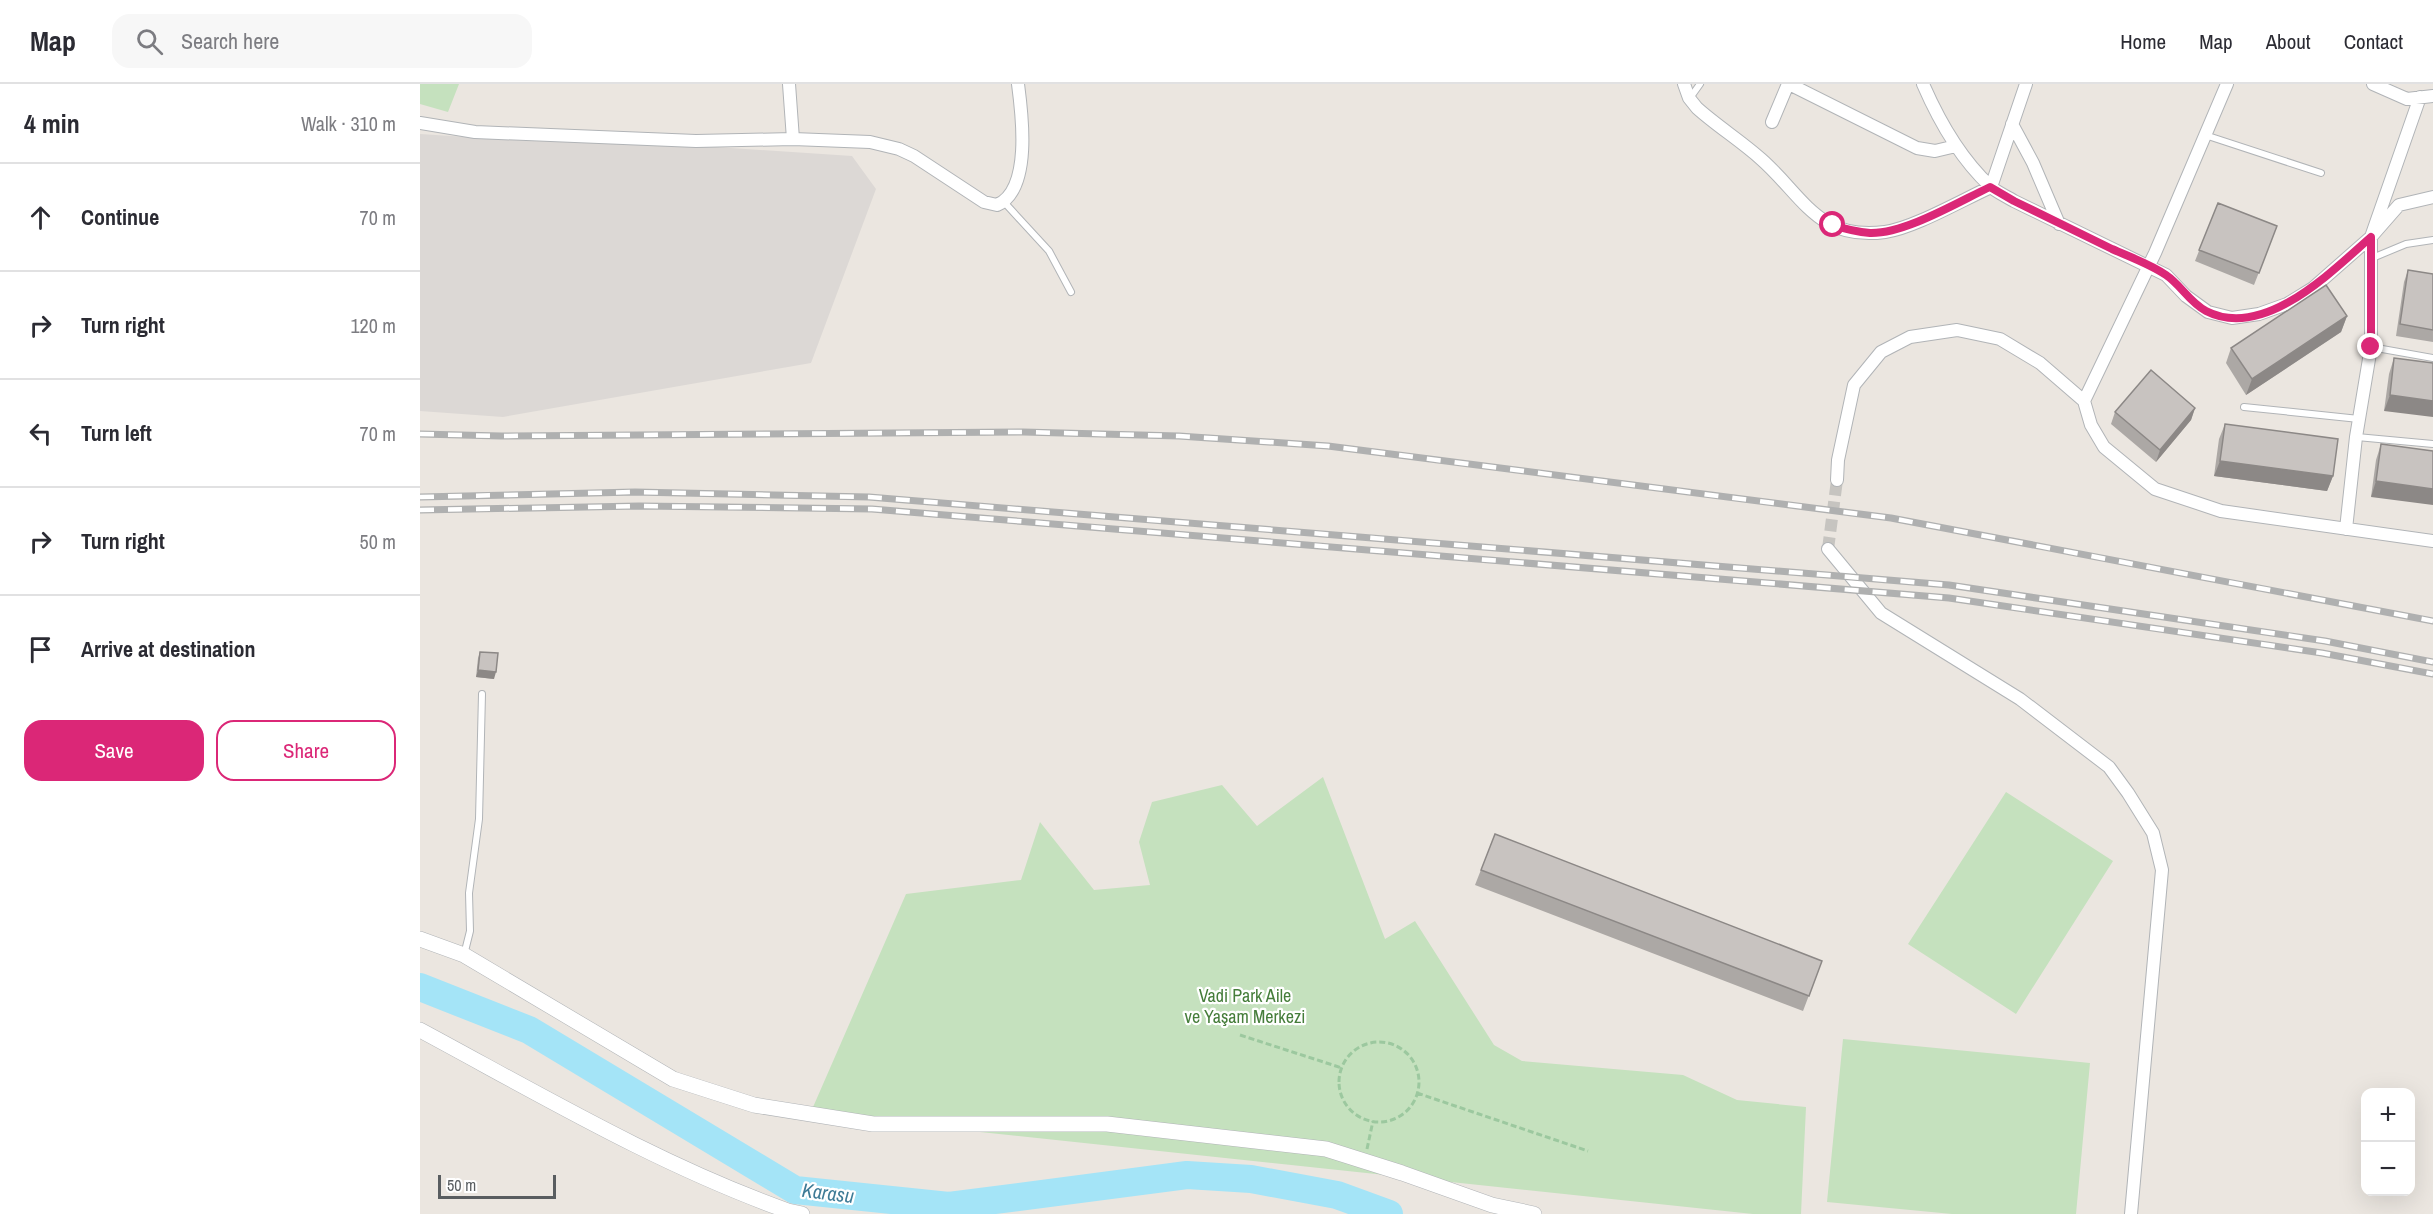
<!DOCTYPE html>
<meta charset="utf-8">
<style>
:root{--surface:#fff;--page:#f7f7f7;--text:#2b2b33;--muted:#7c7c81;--line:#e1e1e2;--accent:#db2777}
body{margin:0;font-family:"Archivo Narrow",sans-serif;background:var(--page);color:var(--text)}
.controls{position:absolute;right:18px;bottom:18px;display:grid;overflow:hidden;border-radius:12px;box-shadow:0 6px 24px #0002}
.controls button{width:54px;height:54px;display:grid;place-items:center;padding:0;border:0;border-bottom:2px solid var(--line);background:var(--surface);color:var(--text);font:30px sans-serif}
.scale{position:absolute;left:18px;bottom:15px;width:118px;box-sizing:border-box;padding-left:6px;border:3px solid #595d60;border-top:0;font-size:16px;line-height:21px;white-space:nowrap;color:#595d60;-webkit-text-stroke:4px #fff;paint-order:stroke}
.stop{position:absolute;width:18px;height:18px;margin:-14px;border:4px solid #db2777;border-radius:50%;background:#fff}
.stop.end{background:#db2777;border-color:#fff;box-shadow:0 2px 6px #0008}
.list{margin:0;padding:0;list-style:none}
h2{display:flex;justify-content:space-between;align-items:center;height:78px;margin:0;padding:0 24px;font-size:26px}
h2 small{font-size:20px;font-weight:400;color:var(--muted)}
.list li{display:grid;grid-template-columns:39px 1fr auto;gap:18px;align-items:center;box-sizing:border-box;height:108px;padding:0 24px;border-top:2px solid var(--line)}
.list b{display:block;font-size:22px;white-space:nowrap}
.list em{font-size:20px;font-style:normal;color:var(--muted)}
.actions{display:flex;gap:12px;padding:18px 24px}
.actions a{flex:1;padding:14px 0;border:2px solid var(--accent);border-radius:18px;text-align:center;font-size:21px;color:var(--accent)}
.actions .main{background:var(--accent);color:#fff}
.icon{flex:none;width:33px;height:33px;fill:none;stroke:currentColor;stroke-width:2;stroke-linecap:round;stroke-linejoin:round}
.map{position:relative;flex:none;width:2013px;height:1130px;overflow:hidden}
header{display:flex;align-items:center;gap:36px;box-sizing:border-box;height:84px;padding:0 30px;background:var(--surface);border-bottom:2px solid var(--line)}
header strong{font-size:28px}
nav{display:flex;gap:33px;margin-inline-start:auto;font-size:21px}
.search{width:420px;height:54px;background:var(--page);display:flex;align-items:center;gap:15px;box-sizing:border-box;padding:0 21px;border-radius:18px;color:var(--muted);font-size:22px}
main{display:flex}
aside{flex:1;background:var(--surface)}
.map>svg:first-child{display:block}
.industrial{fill:#dcd8d5}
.green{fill:#c5e1be}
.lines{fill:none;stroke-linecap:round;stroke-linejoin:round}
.river{stroke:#a4e4f7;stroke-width:28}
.minor-tunnel{stroke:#c6c4c0;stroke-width:12;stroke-dasharray:12 6;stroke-linecap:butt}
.service-casing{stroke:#b1b4b7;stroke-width:8}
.minor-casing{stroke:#b1b4b7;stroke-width:14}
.tertiary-casing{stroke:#b1b4b7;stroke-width:16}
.path{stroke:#9cc89f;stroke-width:3;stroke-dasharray:6 3;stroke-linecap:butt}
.service{stroke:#fff;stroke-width:6}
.minor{stroke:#fff;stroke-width:12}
.tertiary{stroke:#fff;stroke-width:15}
.rail-casing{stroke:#afb0b0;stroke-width:7}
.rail{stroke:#fff;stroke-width:4.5;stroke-dasharray:14;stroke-linecap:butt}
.wall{fill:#aca8a5}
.shaded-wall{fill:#8c8886}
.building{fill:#c8c3c0;stroke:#8c8886;stroke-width:1.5}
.route{stroke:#db2777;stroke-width:8}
.labels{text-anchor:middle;stroke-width:4.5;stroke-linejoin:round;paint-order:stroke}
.park-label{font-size:18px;fill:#457d3a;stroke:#fff}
.water-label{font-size:20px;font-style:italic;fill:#3e7b96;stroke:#fff}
</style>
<header>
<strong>Map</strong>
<div class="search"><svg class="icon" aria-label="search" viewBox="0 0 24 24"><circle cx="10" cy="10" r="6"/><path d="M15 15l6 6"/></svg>Search here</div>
<nav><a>Home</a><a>Map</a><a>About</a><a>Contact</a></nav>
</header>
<main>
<aside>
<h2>4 min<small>Walk · 310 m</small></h2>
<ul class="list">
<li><svg class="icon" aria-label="ahead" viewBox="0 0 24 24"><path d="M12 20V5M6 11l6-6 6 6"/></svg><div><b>Continue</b></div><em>70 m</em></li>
<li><svg class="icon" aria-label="right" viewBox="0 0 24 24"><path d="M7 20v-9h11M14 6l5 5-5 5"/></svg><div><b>Turn right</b></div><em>120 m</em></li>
<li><svg class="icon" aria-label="left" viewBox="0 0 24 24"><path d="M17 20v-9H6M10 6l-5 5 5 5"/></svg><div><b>Turn left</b></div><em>70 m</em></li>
<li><svg class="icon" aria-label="right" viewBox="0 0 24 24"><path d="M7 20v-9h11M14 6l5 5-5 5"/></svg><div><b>Turn right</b></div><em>50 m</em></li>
<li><svg class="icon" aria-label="arrive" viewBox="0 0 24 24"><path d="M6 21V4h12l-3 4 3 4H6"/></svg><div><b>Arrive at destination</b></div></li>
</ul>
<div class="actions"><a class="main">Save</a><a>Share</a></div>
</aside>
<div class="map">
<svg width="2013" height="1130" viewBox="0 0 2013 1130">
<rect width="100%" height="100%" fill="#ebe6e0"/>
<!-- industrial -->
<path class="industrial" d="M0 50 108 57 251 60 432 72 456 105 391 279 83 333 0 327Z"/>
<!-- green -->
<path class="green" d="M0 0H39L28 28 0 20Z
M903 693 965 855 995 837 1074 961 1102 977 1263 991 1317 1016 1386 1023 1381 1130H1333L390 1030 486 810 601 796 620 738 674 806 730 801 719 758 732 718 802 701 837 742Z
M1586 708 1693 777 1596 930 1488 860Z
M1423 955 1670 979 1656 1130H1532L1407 1118Z"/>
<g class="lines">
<!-- river -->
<path class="river" d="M0 903 109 946 375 1106 529 1122 767 1091 831 1095 917 1111 969 1130"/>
<!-- minor-tunnel -->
<path class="minor-tunnel" d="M1408 465 1417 396"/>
<defs>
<path id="service" d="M1270 14 1280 0
M1785 51 1901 89
M584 118 629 167 651 208
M1950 175 1986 160 2013 156
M1951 263 2013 274
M1824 323 1939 335
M1937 353 2013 360
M44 871 50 847 49 809 59 735 62 610"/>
<path id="minor" d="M369 0 373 55
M1264 0 1269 14 1277 24C1297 42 1321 57 1341 75 1383 112 1398 157 1465 148 1494 144 1542 116 1571 103L1606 0
M1369 0 1497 64 1515 67 1536 62
M1503 0C1519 37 1540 74 1570 102 1576 108 1586 112 1594 117L1746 191 1766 212 1788 228 1812 234 1839 230 1867 220 1893 204 1951 153 2000 13
M1807 0 1735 169 1664 317 1671 341 1684 363 1735 405 1801 427 2013 457
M1953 0 1987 15 2013 12
M1352 38 1368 0
M0 39 55 48 276 57 373 55 450 58 479 65 494 72 564 118 577 121C612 106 602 30 598 0
M1592 40 1613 79 1639 140
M1417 396 1418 376 1434 301 1461 268 1490 253 1537 246 1580 255 1620 279 1664 317
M1926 445 1936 353 1951 263V153L1979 121 2013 113
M1408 465 1461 529 1600 615 1689 683 1708 709 1733 749 1742 786 1711 1130"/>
<path id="tertiary" d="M0 855 44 871 253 995 334 1021 453 1040H687L906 1065 982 1089 1072 1121 1114 1130
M0 946C121 1011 239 1081 368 1127L382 1130"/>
</defs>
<!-- service casing -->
<use href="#service" class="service-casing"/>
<!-- minor casing -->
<use href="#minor" class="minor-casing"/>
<!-- tertiary casing -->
<use href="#tertiary" class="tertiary-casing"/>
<!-- path -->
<path class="path" d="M820 951 922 984
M919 998a40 40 0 1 1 80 0a40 40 0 1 1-80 0Z
M997 1009 1168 1067
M947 1065 953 1037"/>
<!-- service -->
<use href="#service" class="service"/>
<!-- minor -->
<use href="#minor" class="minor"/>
<!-- tertiary -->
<use href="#tertiary" class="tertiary"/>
<defs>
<path id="rail" d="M0 350 81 352 603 348 759 352 908 362 1471 434 2013 537
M0 413 215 408 449 413 1529 501 1905 557 2013 578
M0 426 219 422 452 425 1529 514 1902 569 2013 590"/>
</defs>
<!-- rail casing -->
<use href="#rail" class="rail-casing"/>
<!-- rail -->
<use href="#rail" class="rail"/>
</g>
<!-- wall -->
<path class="wall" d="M1798 119 1857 142 1834 201 1775 177Z
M1988 186 2013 190V258L1976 252 1984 198Z
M1927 232 1921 248 1826 311 1806 279 1811 264Z
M1974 274 2013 279 1964 327 1969 290Z
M1775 324 1771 336 1736 378 1691 340 1695 328Z
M1805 340 1913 392 1907 407 1794 392 1799 355Z
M1961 360 2013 367 1951 413 1956 376Z
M60 568 74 595 56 593 58 574Z
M1075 750 1402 877 1383 927 1055 801Z"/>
<!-- shaded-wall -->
<path class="shaded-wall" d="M1927 232 1921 248 1826 311 1832 295Z
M1970 311 2013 317V333L1964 327Z
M1775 324 1771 336 1736 378 1740 366Z
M1800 377 1913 392 1907 407 1794 392Z
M1956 397 2013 405V421L1951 413Z
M58 586 76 588 74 595 56 593Z"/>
<!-- building -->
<path class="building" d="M1798 119 1857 142 1839 189 1779 166Z
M1988 186 2013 190V246L1980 240Z
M1906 201 1927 232 1832 295 1811 264Z
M1974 274 2013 279V317L1970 311Z
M1731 286 1775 324 1740 366 1695 328Z
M1805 340 1918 355 1913 392 1800 377Z
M1961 360 2013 367V405L1956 397Z
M60 568 78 569 76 588 58 586Z
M1075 750 1402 877 1389 912 1061 786Z"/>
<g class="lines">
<!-- route -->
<path class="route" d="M1413 141C1425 145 1437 148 1450 149 1485 150 1538 118 1570 103L1594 117C1626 133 1659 149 1692 165 1710 173 1730 180 1746 191 1761 201 1769 218 1786 227 1844 257 1912 187 1951 153V263"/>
</g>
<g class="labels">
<!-- park labels -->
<g class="park-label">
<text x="825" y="918">Vadi Park Aile<tspan x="825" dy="21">ve Yaşam Merkezi</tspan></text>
</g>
<!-- water labels -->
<g class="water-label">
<text transform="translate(408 1109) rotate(7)" y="7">Karasu</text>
</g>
</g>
</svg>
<div class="controls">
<button>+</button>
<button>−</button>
</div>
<div class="scale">50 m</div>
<div class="stop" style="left:1413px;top:141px"></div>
<div class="stop end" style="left:1951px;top:263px"></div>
</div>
</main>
